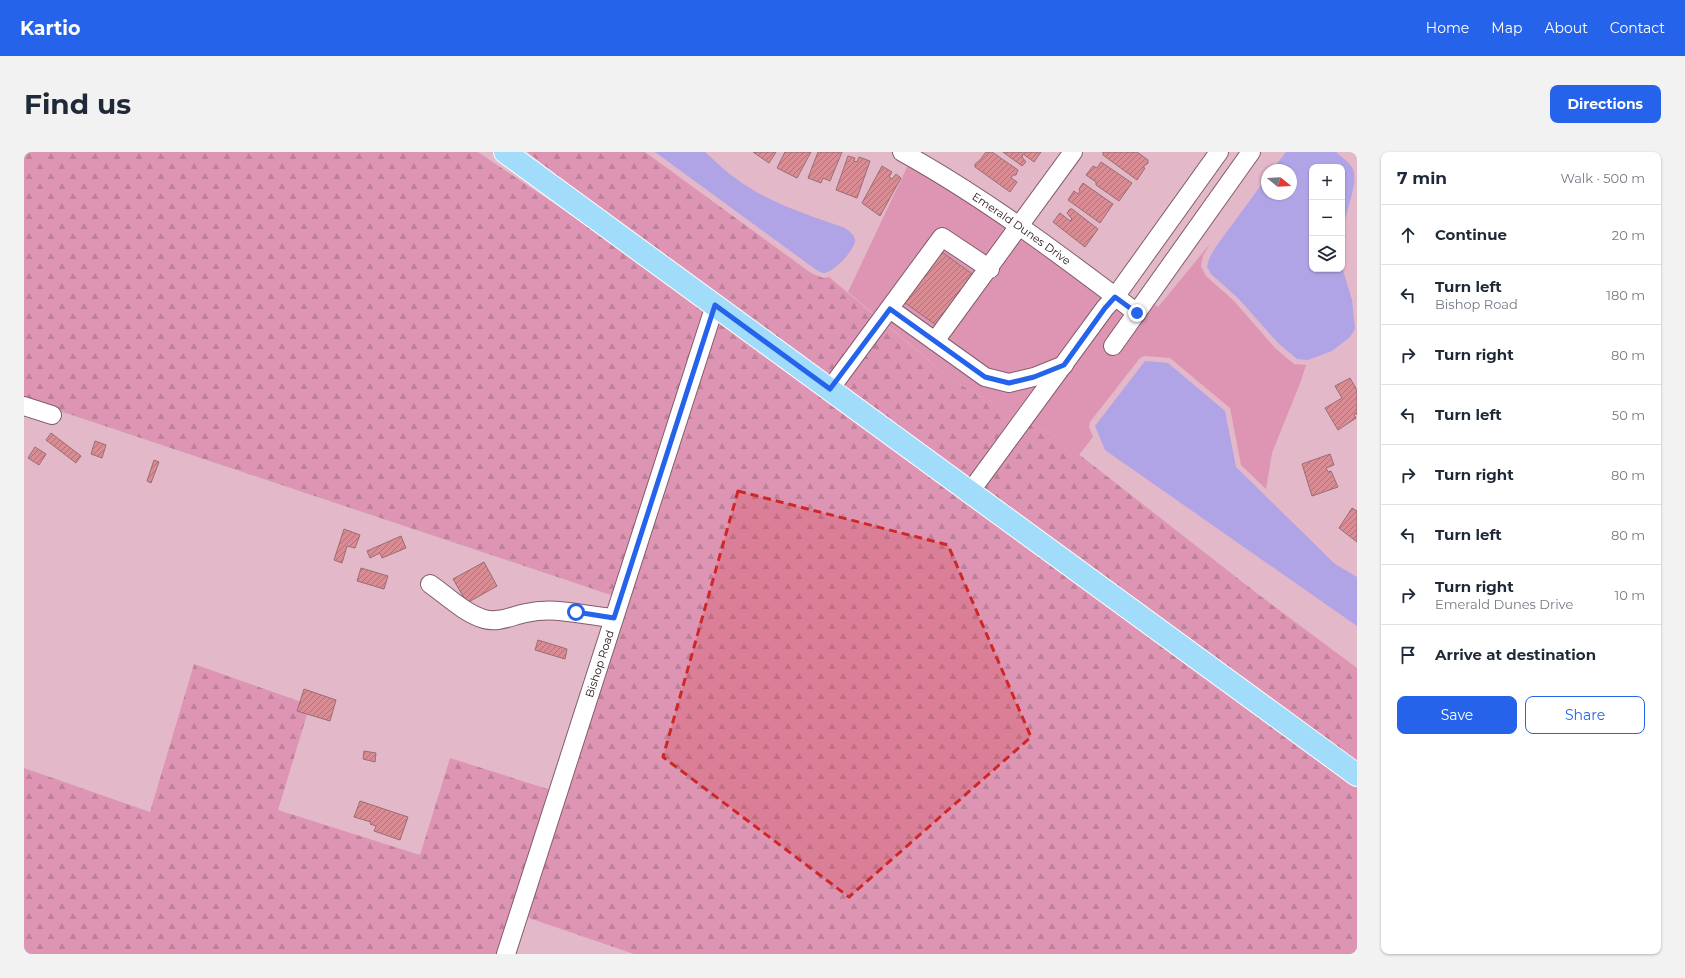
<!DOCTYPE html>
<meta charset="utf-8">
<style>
:root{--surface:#fff;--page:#f2f2f3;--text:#1f2937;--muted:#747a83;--line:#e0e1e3;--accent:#2563eb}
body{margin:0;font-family:Montserrat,sans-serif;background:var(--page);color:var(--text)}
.controls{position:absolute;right:12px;top:12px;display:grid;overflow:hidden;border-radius:8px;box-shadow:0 1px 3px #0004}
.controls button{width:36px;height:36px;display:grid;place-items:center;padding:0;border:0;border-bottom:1px solid var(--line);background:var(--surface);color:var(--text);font:20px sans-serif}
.compass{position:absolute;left:1237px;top:12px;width:36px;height:36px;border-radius:50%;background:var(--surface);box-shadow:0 1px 3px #0004;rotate:108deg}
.stop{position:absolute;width:12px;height:12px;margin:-9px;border:3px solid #2563eb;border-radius:50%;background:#fff}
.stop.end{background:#2563eb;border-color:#fff;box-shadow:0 1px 4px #0008}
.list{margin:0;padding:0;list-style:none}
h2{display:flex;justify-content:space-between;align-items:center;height:52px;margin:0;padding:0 16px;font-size:17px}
h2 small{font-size:13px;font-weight:400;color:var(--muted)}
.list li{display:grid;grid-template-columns:26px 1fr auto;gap:12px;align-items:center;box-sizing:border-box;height:60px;padding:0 16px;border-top:1px solid var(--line)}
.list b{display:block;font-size:15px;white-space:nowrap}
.list p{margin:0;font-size:13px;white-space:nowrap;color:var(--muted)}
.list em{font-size:13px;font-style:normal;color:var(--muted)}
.actions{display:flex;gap:8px;padding:12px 16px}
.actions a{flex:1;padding:9px 0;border:1px solid var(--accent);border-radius:8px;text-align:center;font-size:14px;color:var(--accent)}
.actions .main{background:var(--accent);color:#fff}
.icon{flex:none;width:22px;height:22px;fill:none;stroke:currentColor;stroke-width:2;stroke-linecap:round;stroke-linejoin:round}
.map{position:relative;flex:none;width:1333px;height:802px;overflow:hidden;border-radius:8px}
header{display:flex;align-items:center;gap:24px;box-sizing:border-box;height:56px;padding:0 20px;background:var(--accent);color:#fff}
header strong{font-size:19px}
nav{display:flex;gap:22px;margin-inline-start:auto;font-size:14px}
.intro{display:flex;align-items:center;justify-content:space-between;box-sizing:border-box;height:96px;padding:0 24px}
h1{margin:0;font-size:28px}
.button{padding:10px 18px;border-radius:8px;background:var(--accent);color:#fff;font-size:14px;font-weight:700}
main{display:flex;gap:24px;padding:0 24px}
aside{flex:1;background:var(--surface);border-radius:8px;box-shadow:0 1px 3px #0004}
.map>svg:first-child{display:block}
.forest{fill:url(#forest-firs)}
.park{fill:#de95b3}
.water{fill:#b0a3e6}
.building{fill:url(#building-hatch);stroke:#986e72}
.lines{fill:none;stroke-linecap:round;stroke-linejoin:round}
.minor-casing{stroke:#835d6c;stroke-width:20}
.major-casing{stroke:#fff;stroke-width:24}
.minor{stroke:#fff;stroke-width:18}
.major{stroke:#a1dcfb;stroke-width:22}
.route{stroke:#2563eb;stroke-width:5}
.marked{fill:#cd2727;fill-opacity:0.2;stroke:#cd2727;stroke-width:3;stroke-dasharray:8 5;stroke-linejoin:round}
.labels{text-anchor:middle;stroke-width:3.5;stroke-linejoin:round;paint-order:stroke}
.street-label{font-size:11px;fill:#1f1017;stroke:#f0c5d5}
</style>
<header>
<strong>Kartio</strong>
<nav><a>Home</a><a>Map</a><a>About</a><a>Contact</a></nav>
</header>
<div class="intro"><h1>Find us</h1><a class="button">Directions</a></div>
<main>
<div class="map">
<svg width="1333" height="802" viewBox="0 0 1333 802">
<defs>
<pattern id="forest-firs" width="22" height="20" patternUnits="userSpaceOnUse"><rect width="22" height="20" fill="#de95b3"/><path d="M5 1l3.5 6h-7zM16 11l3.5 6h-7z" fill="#be7f99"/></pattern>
<pattern id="building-hatch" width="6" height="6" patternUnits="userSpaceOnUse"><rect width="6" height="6" fill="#da8c94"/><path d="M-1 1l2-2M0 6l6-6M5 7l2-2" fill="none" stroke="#b07178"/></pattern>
</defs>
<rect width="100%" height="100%" fill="#e3b8c9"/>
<!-- forest -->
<path class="forest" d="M0 0H454L683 155 590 444 0 247Z
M503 0H621L787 121 799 126 805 125 928 228 1034 286 1235 443 1333 516V615L694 148Z
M695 164 1333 631V802H610L502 765Z
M170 512 286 553 254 658 396 703 426 606 527 638 475 802H0V616L126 660Z"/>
<!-- park -->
<path class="park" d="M885 11 973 67 1104 162 1079 195 1090 203 1129 151 1134 155 1186 92 1179 104 1177 114 1182 124 1210 149 1251 196 1270 212 1282 213 1277 229 1248 301 1242 337 1217 313 1206 256 1146 206 1121 204 1116 206 1066 270 1065 275 1069 285 1055 303 1034 286 928 228 824 140Z"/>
<!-- water -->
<path class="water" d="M631 0H681C692 10 702 20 714 28 745 51 785 63 821 76 825 79 830 82 831 88 832 97 809 121 800 121 797 121 793 118 791 117Z
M1262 0H1312C1318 6 1329 12 1330 21 1333 34 1320 66 1318 81V15H1288V117H1318V115L1328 148 1331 177 1326 185 1308 199 1284 208 1273 207 1255 192 1214 146 1187 122 1183 115 1185 107 1191 96 1243 25V42H1267V18H1248Z
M1121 209 1144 211 1201 259 1212 315 1311 412 1333 425V474L1081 298 1071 274Z"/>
<!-- building -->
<path class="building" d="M729 0H752L745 11Z
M761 0H787L773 26 753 16Z
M794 0H818L806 29 799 26 797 31 784 26Z
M962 0H968L994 18 992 23H989L987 26 993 30 986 40 951 15V12L956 8Z
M979 0H1017L1010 10 999 2 998 5 1002 10 998 14Z
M1079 0H1113L1124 8V11L1119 15 1121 16 1113 28 1079 3Z
M824 4 831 6 830 9 833 10 835 5 846 9 833 46 812 38Z
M1077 10 1108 31 1095 49 1072 33V30L1062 23 1069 14 1073 16Z
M858 14 868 20 865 25 868 27 872 22 877 26 856 64 838 51Z
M1059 31 1089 52 1076 71 1044 48 1050 39 1054 42 1056 39 1055 37Z
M1046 57H1048L1074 77 1061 95 1029 70 1036 61 1046 69 1048 67 1043 61Z
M918 100 948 122 912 173 880 150Z
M1326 226 1333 238V263L1332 261 1330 262 1332 266 1314 278 1301 256 1318 246 1311 234Z
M27 281 57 304 52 311 22 288Z
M71 289 82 293 78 306 67 302Z
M11 295 22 302 15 313 4 306Z
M1306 302 1310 313 1302 316 1304 320 1307 319 1314 335 1288 344 1278 312Z
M130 308 135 310 127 331 123 329Z
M1328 356 1333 359V390L1315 376Z
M320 377 336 383 331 396 323 394 318 411 310 408Z
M377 384 382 396 358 406 356 401 346 406 343 399Z
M460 410 473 434 443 451 429 427Z
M337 416 364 424 360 437 333 429Z
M514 488 543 497 541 507 511 498Z
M280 537 312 548 306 569 273 559Z
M340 599 352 601 351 610 339 607Z
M336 649 384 665 376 688 350 679 352 674 346 672 347 670 330 665Z"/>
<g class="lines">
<defs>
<g id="minor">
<path id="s1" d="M878 0C961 46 1038 104 1113 161"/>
<path d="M866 157 961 225 985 231 1010 225 1040 213"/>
<path d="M911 189 1049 0"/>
<path d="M1089 194 1227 0"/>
<path d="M806 237 918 85 966 117"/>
<path d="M0 254 28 263"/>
<path d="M946 340 1081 156 1091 145 1195 0"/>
<path d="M406 432C422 443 440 461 460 467 475 471 487 464 502 461 532 454 560 464 590 466"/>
<path id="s2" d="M482 802 691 153"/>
</g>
<path id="major" d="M481 0 1333 623"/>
</defs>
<!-- minor casing -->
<use href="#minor" class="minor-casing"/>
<!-- major casing -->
<use href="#major" class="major-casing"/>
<!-- minor -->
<use href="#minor" class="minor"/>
<!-- major -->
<use href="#major" class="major"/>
</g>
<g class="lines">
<!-- route -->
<path class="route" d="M552 460 590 466 691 153 806 237 866 157 961 225 985 231 1010 225 1040 213 1081 156 1091 145 1113 161"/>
</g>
<!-- marked area -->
<path class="marked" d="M714 339 924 393 1007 585 825 745 639 605Z"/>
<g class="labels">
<!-- street labels -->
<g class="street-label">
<text dy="4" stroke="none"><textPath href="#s1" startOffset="142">Emerald Dunes Drive</textPath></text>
<text dy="4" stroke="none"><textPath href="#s2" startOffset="305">Bishop Road</textPath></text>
</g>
</g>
</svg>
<div class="controls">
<button>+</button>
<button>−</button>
<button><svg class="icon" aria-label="layers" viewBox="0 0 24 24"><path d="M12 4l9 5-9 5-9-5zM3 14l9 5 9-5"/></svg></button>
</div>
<svg class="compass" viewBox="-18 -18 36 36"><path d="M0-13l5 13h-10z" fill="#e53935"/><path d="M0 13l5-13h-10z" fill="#747a83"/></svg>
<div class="stop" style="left:552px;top:460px"></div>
<div class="stop end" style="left:1113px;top:161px"></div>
</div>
<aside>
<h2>7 min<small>Walk · 500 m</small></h2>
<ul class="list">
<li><svg class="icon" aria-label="ahead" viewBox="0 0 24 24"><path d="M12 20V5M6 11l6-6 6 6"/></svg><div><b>Continue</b></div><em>20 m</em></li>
<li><svg class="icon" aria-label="left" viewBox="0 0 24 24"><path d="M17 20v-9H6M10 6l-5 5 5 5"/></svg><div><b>Turn left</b><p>Bishop Road</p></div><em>180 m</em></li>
<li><svg class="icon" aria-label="right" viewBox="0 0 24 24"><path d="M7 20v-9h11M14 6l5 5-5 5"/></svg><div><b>Turn right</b></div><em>80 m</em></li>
<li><svg class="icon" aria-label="left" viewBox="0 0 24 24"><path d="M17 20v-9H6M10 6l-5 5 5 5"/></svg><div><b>Turn left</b></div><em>50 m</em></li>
<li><svg class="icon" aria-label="right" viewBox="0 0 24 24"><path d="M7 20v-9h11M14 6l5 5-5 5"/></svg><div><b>Turn right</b></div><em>80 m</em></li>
<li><svg class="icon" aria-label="left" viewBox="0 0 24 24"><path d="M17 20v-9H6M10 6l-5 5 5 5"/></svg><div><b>Turn left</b></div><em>80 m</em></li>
<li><svg class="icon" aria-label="right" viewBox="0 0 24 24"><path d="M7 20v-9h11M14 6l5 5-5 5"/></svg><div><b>Turn right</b><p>Emerald Dunes Drive</p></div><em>10 m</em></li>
<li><svg class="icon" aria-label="arrive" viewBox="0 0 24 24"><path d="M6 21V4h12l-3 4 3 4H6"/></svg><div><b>Arrive at destination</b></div></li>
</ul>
<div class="actions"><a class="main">Save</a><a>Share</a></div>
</aside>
</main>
